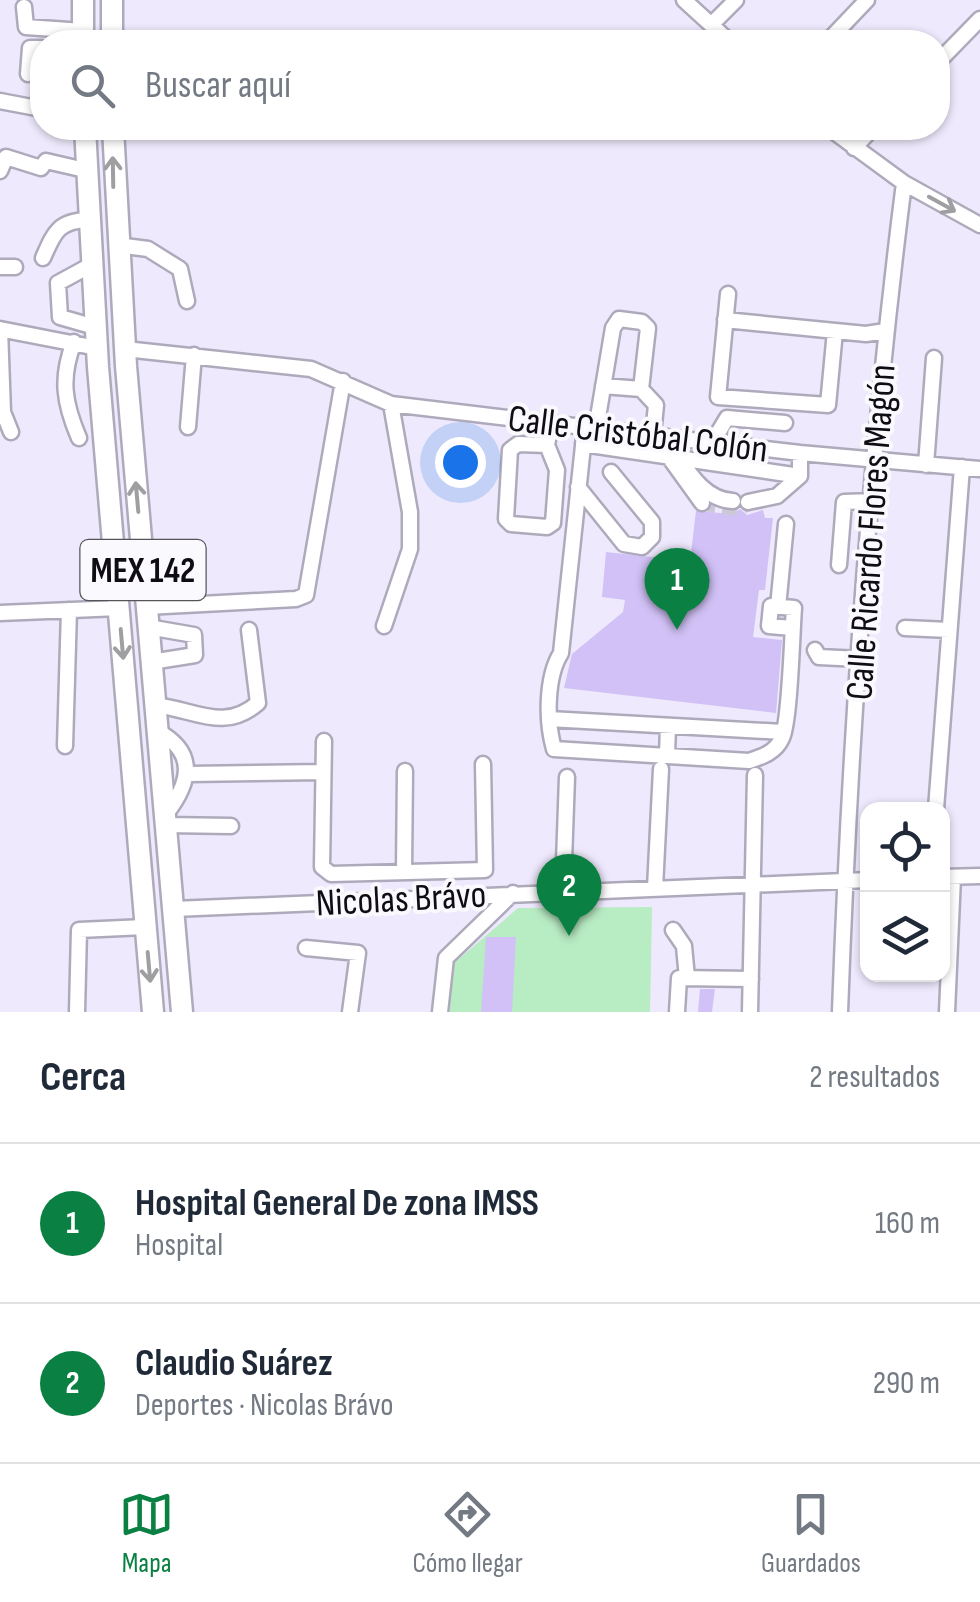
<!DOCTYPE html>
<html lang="es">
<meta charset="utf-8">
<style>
:root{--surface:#fff;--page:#f6f6f7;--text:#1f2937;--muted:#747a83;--line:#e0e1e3;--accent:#0b8043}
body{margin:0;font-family:"Sofia Sans Condensed",sans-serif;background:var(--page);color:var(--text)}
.controls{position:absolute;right:30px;bottom:30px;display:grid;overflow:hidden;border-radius:20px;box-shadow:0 2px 8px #0004}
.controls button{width:90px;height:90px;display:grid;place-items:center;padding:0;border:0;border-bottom:2px solid var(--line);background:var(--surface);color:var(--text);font:50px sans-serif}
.you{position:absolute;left:460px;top:462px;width:35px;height:35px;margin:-25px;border:8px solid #fff;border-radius:50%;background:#1a73e8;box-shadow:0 0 0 15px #1a73e833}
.badge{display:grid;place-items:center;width:65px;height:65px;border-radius:50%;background:var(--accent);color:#fff;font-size:32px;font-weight:700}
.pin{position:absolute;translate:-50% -82px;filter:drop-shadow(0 2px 5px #0008)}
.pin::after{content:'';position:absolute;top:52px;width:35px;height:30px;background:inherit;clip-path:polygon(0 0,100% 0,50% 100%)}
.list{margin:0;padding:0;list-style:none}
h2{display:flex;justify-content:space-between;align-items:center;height:130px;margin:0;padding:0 40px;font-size:42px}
h2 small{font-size:32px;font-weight:400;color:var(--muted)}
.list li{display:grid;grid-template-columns:65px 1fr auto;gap:30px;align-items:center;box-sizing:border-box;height:160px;padding:0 40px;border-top:2px solid var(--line)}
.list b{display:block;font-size:38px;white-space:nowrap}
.list p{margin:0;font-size:32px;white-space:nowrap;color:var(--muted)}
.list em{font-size:32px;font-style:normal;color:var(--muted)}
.icon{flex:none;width:55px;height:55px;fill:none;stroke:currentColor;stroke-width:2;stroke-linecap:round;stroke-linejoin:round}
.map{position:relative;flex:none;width:980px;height:1012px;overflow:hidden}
.search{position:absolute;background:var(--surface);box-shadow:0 2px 8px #0004;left:30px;right:30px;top:30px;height:110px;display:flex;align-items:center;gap:25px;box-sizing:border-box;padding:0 35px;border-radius:40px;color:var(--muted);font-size:38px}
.sheet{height:450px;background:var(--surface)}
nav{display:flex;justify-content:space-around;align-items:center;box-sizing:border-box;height:140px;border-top:2px solid var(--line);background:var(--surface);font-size:28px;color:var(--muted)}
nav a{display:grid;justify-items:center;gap:5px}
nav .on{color:var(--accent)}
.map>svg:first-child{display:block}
.pitch{fill:#b8ecc3}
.building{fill:#d1c1f6}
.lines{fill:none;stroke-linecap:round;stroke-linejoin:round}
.minor-tunnel{stroke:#cdc8d9;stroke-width:14;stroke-dasharray:14 7;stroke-linecap:butt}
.minor-casing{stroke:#afaabb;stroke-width:19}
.highway-casing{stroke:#afaabb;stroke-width:25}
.minor{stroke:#fff;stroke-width:14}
.highway{stroke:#fff;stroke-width:20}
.oneway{stroke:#9f9ea1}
.labels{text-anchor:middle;stroke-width:8;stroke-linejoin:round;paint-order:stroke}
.shield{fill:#faf9fd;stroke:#565459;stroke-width:2.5}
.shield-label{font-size:35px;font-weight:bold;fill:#0f0d13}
.street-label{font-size:38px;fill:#0f0d13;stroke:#faf9fd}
</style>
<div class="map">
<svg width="980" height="1012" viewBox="0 0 980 1012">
<rect width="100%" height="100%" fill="#eee9fc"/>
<!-- pitch -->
<path class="pitch" d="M652 907 650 1012H449L454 963 518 908Z"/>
<!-- building -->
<path class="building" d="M740 509 747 515 763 510 765 518H773L765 590H759L753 637 782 640 776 713 564 688 572 654 623 612 625 600 602 597 606 552 690 561 696 511 732 514Z
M486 937H516L512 1012H481Z
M700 989H715L712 1012H698Z"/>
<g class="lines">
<!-- minor-tunnel -->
<path class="minor-tunnel" d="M702 503C720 508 742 513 757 498"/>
<defs>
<path id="minor" d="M684 0 730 42
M24 7 26 27 83 31
M711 25 736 0
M827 42 867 0
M938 62 980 19
M28 74 30 48H42
M0 101 42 109
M829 128 904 183 980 225
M854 148 873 128
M0 171 6 157 41 168 46 161 85 170
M117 245 148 249 180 269 187 301
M43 258C54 233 58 221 87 220
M91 265 58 283 60 317 95 327
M0 267H15
M728 294 718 397 828 405 835 331
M725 320 866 334 885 331
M0 329 3 412 11 432
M0 329 97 348
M74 342C60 378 64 403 79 438
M125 349 311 369 391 404 800 453 980 469
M603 386 641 389
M188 427 194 355
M585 427 561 653C546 677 546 721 554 749L749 761C762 757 776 752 782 738 790 721 792 634 794 608L771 606 769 626 792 628
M596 429 613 328 619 319 642 322 648 328 641 389 656 405 653 435 702 503
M712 443 727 418 785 423
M583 444 800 476V453
M547 445 518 444 510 450 506 519 511 524 547 527 553 523 557 470 547 445 551 422
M674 451C689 473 705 500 733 501
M926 465 934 358
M578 487 624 544 642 547 652 537V522L611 472
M748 502 777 496 800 476
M839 565 844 502 872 501
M146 607 296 599 306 595 343 381
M778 607 786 524
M0 613 119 608
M384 626 410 549V512L391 404
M148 627 194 635 195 655 151 662
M905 628 949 630
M815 650 819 657 860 659
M154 705C195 709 223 733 258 703L249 630
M549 719 783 732
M157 731C197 752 191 782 166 814
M324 741 322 867 331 874 485 870 483 764
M65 746 69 610
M667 755 668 726
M189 774 323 772
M936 809 962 467
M167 825 231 826
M404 871 405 771
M942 877 980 876
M655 888 661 769
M563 890 567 777
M174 909 868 880
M673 930 684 946 687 978
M306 948 358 953 350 1012
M77 1012 79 930 145 927
M440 1012 446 958 513 893
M677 1012 679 978 751 979
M750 1012 755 775
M840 1012C850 735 869 458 904 183
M947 1012 953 877"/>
<path id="highway" d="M83 0V42
M112 0V42
M85 128 98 367 153 1012
M113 128 126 366 182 1012"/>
</defs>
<!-- minor casing -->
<use href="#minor" class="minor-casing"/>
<!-- highway casing -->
<use href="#highway" class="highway-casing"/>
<!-- minor -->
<use href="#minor" class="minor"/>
<!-- highway -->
<use href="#highway" class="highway"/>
</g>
<!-- one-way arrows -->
<defs><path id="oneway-shaft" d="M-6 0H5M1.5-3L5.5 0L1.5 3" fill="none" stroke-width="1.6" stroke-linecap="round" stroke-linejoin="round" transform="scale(2.5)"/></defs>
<g class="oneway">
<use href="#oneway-shaft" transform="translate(113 172) rotate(-91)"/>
<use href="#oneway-shaft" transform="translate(942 204) rotate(29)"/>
<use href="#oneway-shaft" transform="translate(137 497) rotate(-95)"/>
<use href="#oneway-shaft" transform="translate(122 644) rotate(85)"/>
<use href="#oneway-shaft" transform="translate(149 967) rotate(85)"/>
</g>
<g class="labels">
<!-- shield labels -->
<rect class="shield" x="80.5" y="540" width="125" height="60" rx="8"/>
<g class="shield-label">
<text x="143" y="582">MEX 142</text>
</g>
<!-- street labels -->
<g class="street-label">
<text transform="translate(638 433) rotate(7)" y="13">Calle Cristóbal Colón</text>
<text transform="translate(870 532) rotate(-86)" y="13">Calle Ricardo Flores Magón</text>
<text transform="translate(401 898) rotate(-3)" y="13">Nicolas Brávo</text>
</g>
</g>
</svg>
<div class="controls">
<button><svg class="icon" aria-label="locate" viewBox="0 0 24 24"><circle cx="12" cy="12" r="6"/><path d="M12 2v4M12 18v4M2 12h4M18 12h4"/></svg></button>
<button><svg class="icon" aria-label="layers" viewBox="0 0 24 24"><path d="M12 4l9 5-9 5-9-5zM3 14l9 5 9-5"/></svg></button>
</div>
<div class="you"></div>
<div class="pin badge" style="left:677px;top:630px">1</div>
<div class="pin badge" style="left:569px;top:936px">2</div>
<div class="search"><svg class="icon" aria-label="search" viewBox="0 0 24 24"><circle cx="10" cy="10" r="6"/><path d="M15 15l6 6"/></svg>Buscar aquí</div>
</div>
<section class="sheet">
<h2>Cerca<small>2 resultados</small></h2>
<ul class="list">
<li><span class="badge">1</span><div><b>Hospital General De zona IMSS</b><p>Hospital</p></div><em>160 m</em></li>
<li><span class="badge">2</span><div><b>Claudio Suárez</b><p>Deportes · Nicolas Brávo</p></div><em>290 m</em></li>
</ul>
</section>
<nav>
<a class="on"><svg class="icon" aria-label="map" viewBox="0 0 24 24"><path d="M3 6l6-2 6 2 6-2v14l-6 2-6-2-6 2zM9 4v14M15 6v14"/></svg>Mapa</a>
<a><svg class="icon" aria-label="directions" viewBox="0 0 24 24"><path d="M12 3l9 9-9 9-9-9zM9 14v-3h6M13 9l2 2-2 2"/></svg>Cómo llegar</a>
<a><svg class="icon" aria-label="saved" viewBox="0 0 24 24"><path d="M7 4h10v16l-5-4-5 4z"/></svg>Guardados</a>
</nav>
